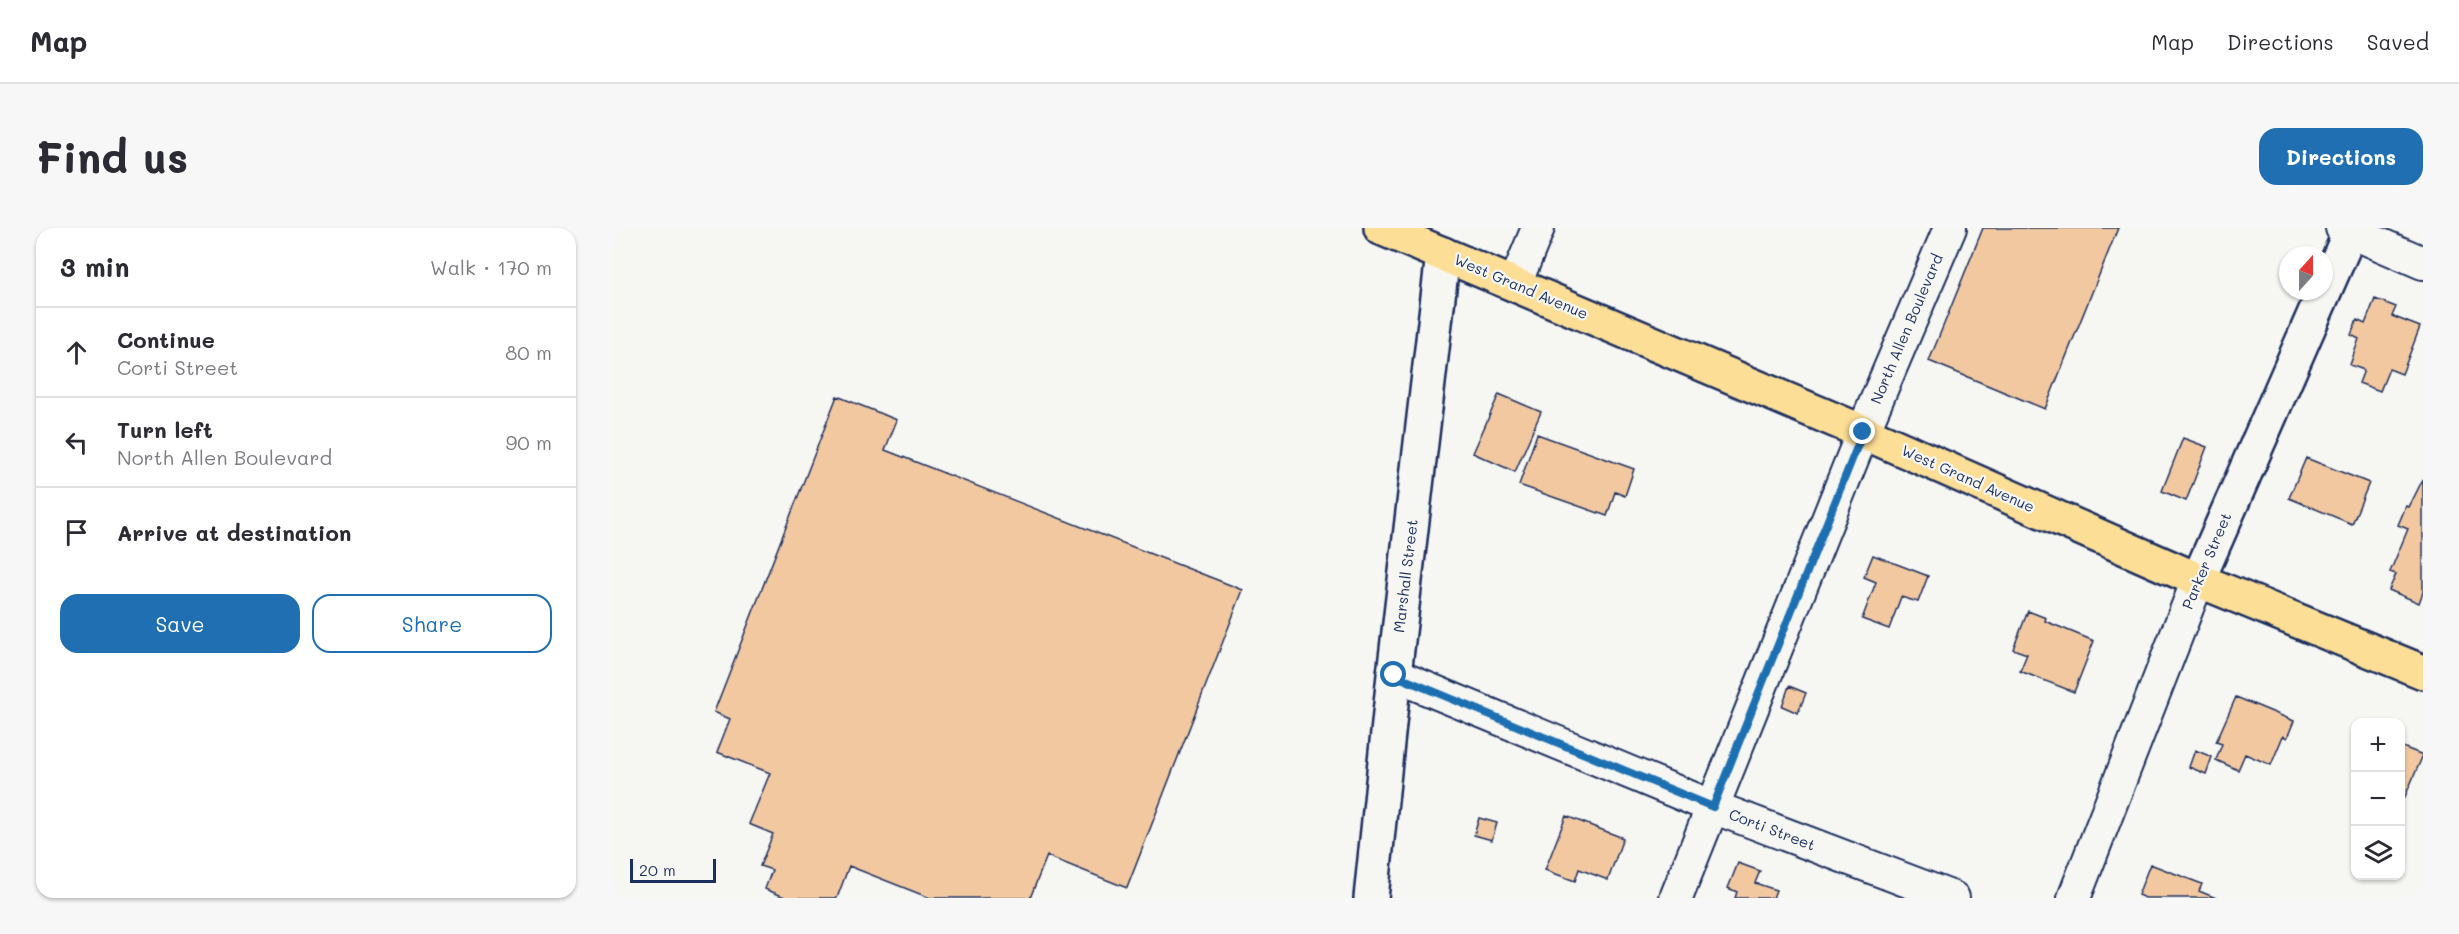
<!DOCTYPE html>
<meta charset="utf-8">
<style>
:root{--surface:#fff;--page:#f7f7f7;--text:#2b2b33;--muted:#7c7c81;--line:#e1e1e2;--accent:#1f6fb2}
body{margin:0;font-family:Mali,sans-serif;background:var(--page);color:var(--text)}
.controls{position:absolute;right:18px;bottom:18px;display:grid;overflow:hidden;border-radius:12px;box-shadow:0 2px 4px #0004}
.controls button{width:54px;height:54px;display:grid;place-items:center;padding:0;border:0;border-bottom:2px solid var(--line);background:var(--surface);color:var(--text);font:30px sans-serif}
.compass{position:absolute;left:1667px;top:18px;width:54px;height:54px;border-radius:50%;background:var(--surface);box-shadow:0 2px 4px #0004;rotate:21deg}
.scale{position:absolute;left:18px;bottom:15px;width:86px;box-sizing:border-box;padding-left:6px;border:3px solid #1b2f5e;border-top:0;font-size:16px;line-height:21px;white-space:nowrap;color:#1b2f5e;-webkit-text-stroke:4px #f6f6f2;paint-order:stroke}
.stop{position:absolute;width:18px;height:18px;margin:-14px;border:4px solid #1f6fb2;border-radius:50%;background:#fff}
.stop.end{background:#1f6fb2;border-color:#fff;box-shadow:0 2px 6px #0008}
.list{margin:0;padding:0;list-style:none}
h2{display:flex;justify-content:space-between;align-items:center;height:78px;margin:0;padding:0 24px;font-size:26px}
h2 small{font-size:20px;font-weight:400;color:var(--muted)}
.list li{display:grid;grid-template-columns:39px 1fr auto;gap:18px;align-items:center;box-sizing:border-box;height:90px;padding:0 24px;border-top:2px solid var(--line)}
.list b{display:block;font-size:22px;white-space:nowrap}
.list p{margin:0;font-size:20px;white-space:nowrap;color:var(--muted)}
.list em{font-size:20px;font-style:normal;color:var(--muted)}
.actions{display:flex;gap:12px;padding:18px 24px}
.actions a{flex:1;padding:14px 0;border:2px solid var(--accent);border-radius:18px;text-align:center;font-size:21px;color:var(--accent)}
.actions .main{background:var(--accent);color:#fff}
.icon{flex:none;width:33px;height:33px;fill:none;stroke:currentColor;stroke-width:2;stroke-linecap:round;stroke-linejoin:round}
.map{position:relative;flex:none;width:1811px;height:670px;overflow:hidden;border-radius:18px}
header{display:flex;align-items:center;gap:36px;box-sizing:border-box;height:84px;padding:0 30px;background:var(--surface);border-bottom:2px solid var(--line)}
header strong{font-size:28px}
nav{display:flex;gap:33px;margin-inline-start:auto;font-size:21px}
.intro{display:flex;align-items:center;justify-content:space-between;box-sizing:border-box;height:144px;padding:0 36px}
h1{margin:0;font-size:42px}
.button{padding:15px 27px;border-radius:18px;background:var(--accent);color:#fff;font-size:21px;font-weight:700}
main{display:flex;gap:36px;padding:0 36px}
aside{flex:1;background:var(--surface);border-radius:18px;box-shadow:0 2px 4px #0004}
.map>svg:first-child{display:block}
.building{fill:#f2c8a1;stroke:#1b2f5e;stroke-width:1.5}
.lines{fill:none;stroke-linecap:round;stroke-linejoin:round}
.street-casing{stroke:#1b2f5e;stroke-width:36}
.secondary-casing{stroke:#1b2f5e;stroke-width:38}
.highway-casing{stroke:#1b2f5e;stroke-width:38}
.street{stroke:#f6f6f2;stroke-width:32}
.secondary{stroke:#f6f6f2;stroke-width:33}
.highway{stroke:#fdde96;stroke-width:33}
.route{stroke:#1f6fb2;stroke-width:8}
.labels{text-anchor:middle;stroke-width:4.5;stroke-linejoin:round;paint-order:stroke}
.street-label{font-size:15px;fill:#1b2f5e;stroke:#f6f6f2}
</style>
<header>
<strong>Map</strong>
<nav><a>Map</a><a>Directions</a><a>Saved</a></nav>
</header>
<div class="intro"><h1>Find us</h1><a class="button">Directions</a></div>
<main>
<aside>
<h2>3 min<small>Walk · 170 m</small></h2>
<ul class="list">
<li><svg class="icon" aria-label="ahead" viewBox="0 0 24 24"><path d="M12 20V5M6 11l6-6 6 6"/></svg><div><b>Continue</b><p>Corti Street</p></div><em>80 m</em></li>
<li><svg class="icon" aria-label="left" viewBox="0 0 24 24"><path d="M17 20v-9H6M10 6l-5 5 5 5"/></svg><div><b>Turn left</b><p>North Allen Boulevard</p></div><em>90 m</em></li>
<li><svg class="icon" aria-label="arrive" viewBox="0 0 24 24"><path d="M6 21V4h12l-3 4 3 4H6"/></svg><div><b>Arrive at destination</b></div></li>
</ul>
<div class="actions"><a class="main">Save</a><a>Share</a></div>
</aside>
<div class="map">
<svg width="1811" height="670" viewBox="0 0 1811 670">
<rect width="100%" height="100%" fill="#f6f6f2"/>
<filter id="ink" filterUnits="userSpaceOnUse"><feTurbulence type="fractalNoise" baseFrequency=".0167" numOctaves="2"/><feDisplacementMap in="SourceGraphic" scale="12" xChannelSelector="R" yChannelSelector="G"/><feConvolveMatrix kernelMatrix="1 2 1 2 8 2 1 2 1" color-interpolation-filters="sRGB"/></filter>
<g filter="url(#ink)">
<!-- building -->
<path class="building" d="M1371 0H1506L1433 181 1317 133Z
M1763 71 1784 79 1780 88 1808 99 1790 146 1777 141 1768 163 1747 155 1752 142 1738 137 1747 111 1739 107 1745 92 1753 96Z
M887 166 929 184 903 244 861 225Z
M225 168 285 192 273 222 631 362 515 660 435 628 418 670H318L237 638 225 670H175L153 661 160 642 148 638 161 606 137 596 158 545 105 524 118 491 102 484Z
M925 206 1022 241 1013 268 1003 264 995 288 907 257Z
M1571 210 1595 219 1574 273 1550 263Z
M1694 230 1757 255 1740 296 1677 270Z
M1811 251V364L1807 375 1777 362 1784 346 1778 344 1796 301 1786 297 1794 278 1797 279Z
M1261 327 1316 348 1306 374 1289 369 1277 401 1250 391 1264 354 1252 349Z
M1416 383 1434 390 1433 393 1482 413 1462 464 1408 443 1415 426 1401 421Z
M1177 458 1194 465 1186 485 1170 478Z
M1624 469 1682 493 1675 510 1671 508 1659 537 1633 526 1626 542 1604 532 1610 516 1604 514Z
M1788 518 1811 527 1792 571 1788 569Z
M1583 522 1600 529 1594 546 1577 539Z
M954 588 1011 610 996 652 967 641 963 653 933 642Z
M867 590 885 595 880 612 862 607Z
M1126 635 1148 643 1143 655 1164 662 1161 670H1123L1125 664 1116 660Z
M1538 636 1590 656 1587 663 1604 670H1533L1526 667Z"/>
<g class="lines">
<defs>
<path id="street" d="M1730 0 1811 35
M903 56 926 0
M782 447 1101 579 1341 670
M1064 670 1251 204 1338 0
M1462 670 1586 352"/>
<path id="secondary" d="M1586 352 1740 0
M759 670 782 447 831 26"/>
<path id="highway" d="M769 0 1251 204 1586 352 1811 444"/>
</defs>
<!-- street casing -->
<use href="#street" class="street-casing"/>
<!-- secondary casing -->
<use href="#secondary" class="secondary-casing"/>
<!-- highway casing -->
<use href="#highway" class="highway-casing"/>
<!-- street -->
<use href="#street" class="street"/>
<!-- secondary -->
<use href="#secondary" class="secondary"/>
<!-- highway -->
<use href="#highway" class="highway"/>
</g>
</g>
<g class="lines" filter="url(#ink)">
<!-- route -->
<path class="route" d="M782 447 1101 579 1251 204"/>
</g>
<g class="labels">
<!-- street labels -->
<g class="street-label">
<text transform="translate(909 59) rotate(23)" y="5">West Grand Avenue</text>
<text transform="translate(1295 101) rotate(-67)" y="5">North Allen Boulevard</text>
<text transform="translate(1356 251) rotate(24)" y="5">West Grand Avenue</text>
<text transform="translate(1595 333) rotate(-67)" y="5">Parker Street</text>
<text transform="translate(794 348) rotate(-83)" y="5">Marshall Street</text>
<text transform="translate(1160 602) rotate(21)" y="5">Corti Street</text>
</g>
</g>
</svg>
<div class="controls">
<button>+</button>
<button>−</button>
<button><svg class="icon" aria-label="layers" viewBox="0 0 24 24"><path d="M12 4l9 5-9 5-9-5zM3 14l9 5 9-5"/></svg></button>
</div>
<svg class="compass" viewBox="-18 -18 36 36"><path d="M0-13l5 13h-10z" fill="#e53935"/><path d="M0 13l5-13h-10z" fill="#7c7c81"/></svg>
<div class="scale">20 m</div>
<div class="stop" style="left:782px;top:447px"></div>
<div class="stop end" style="left:1251px;top:204px"></div>
</div>
</main>
